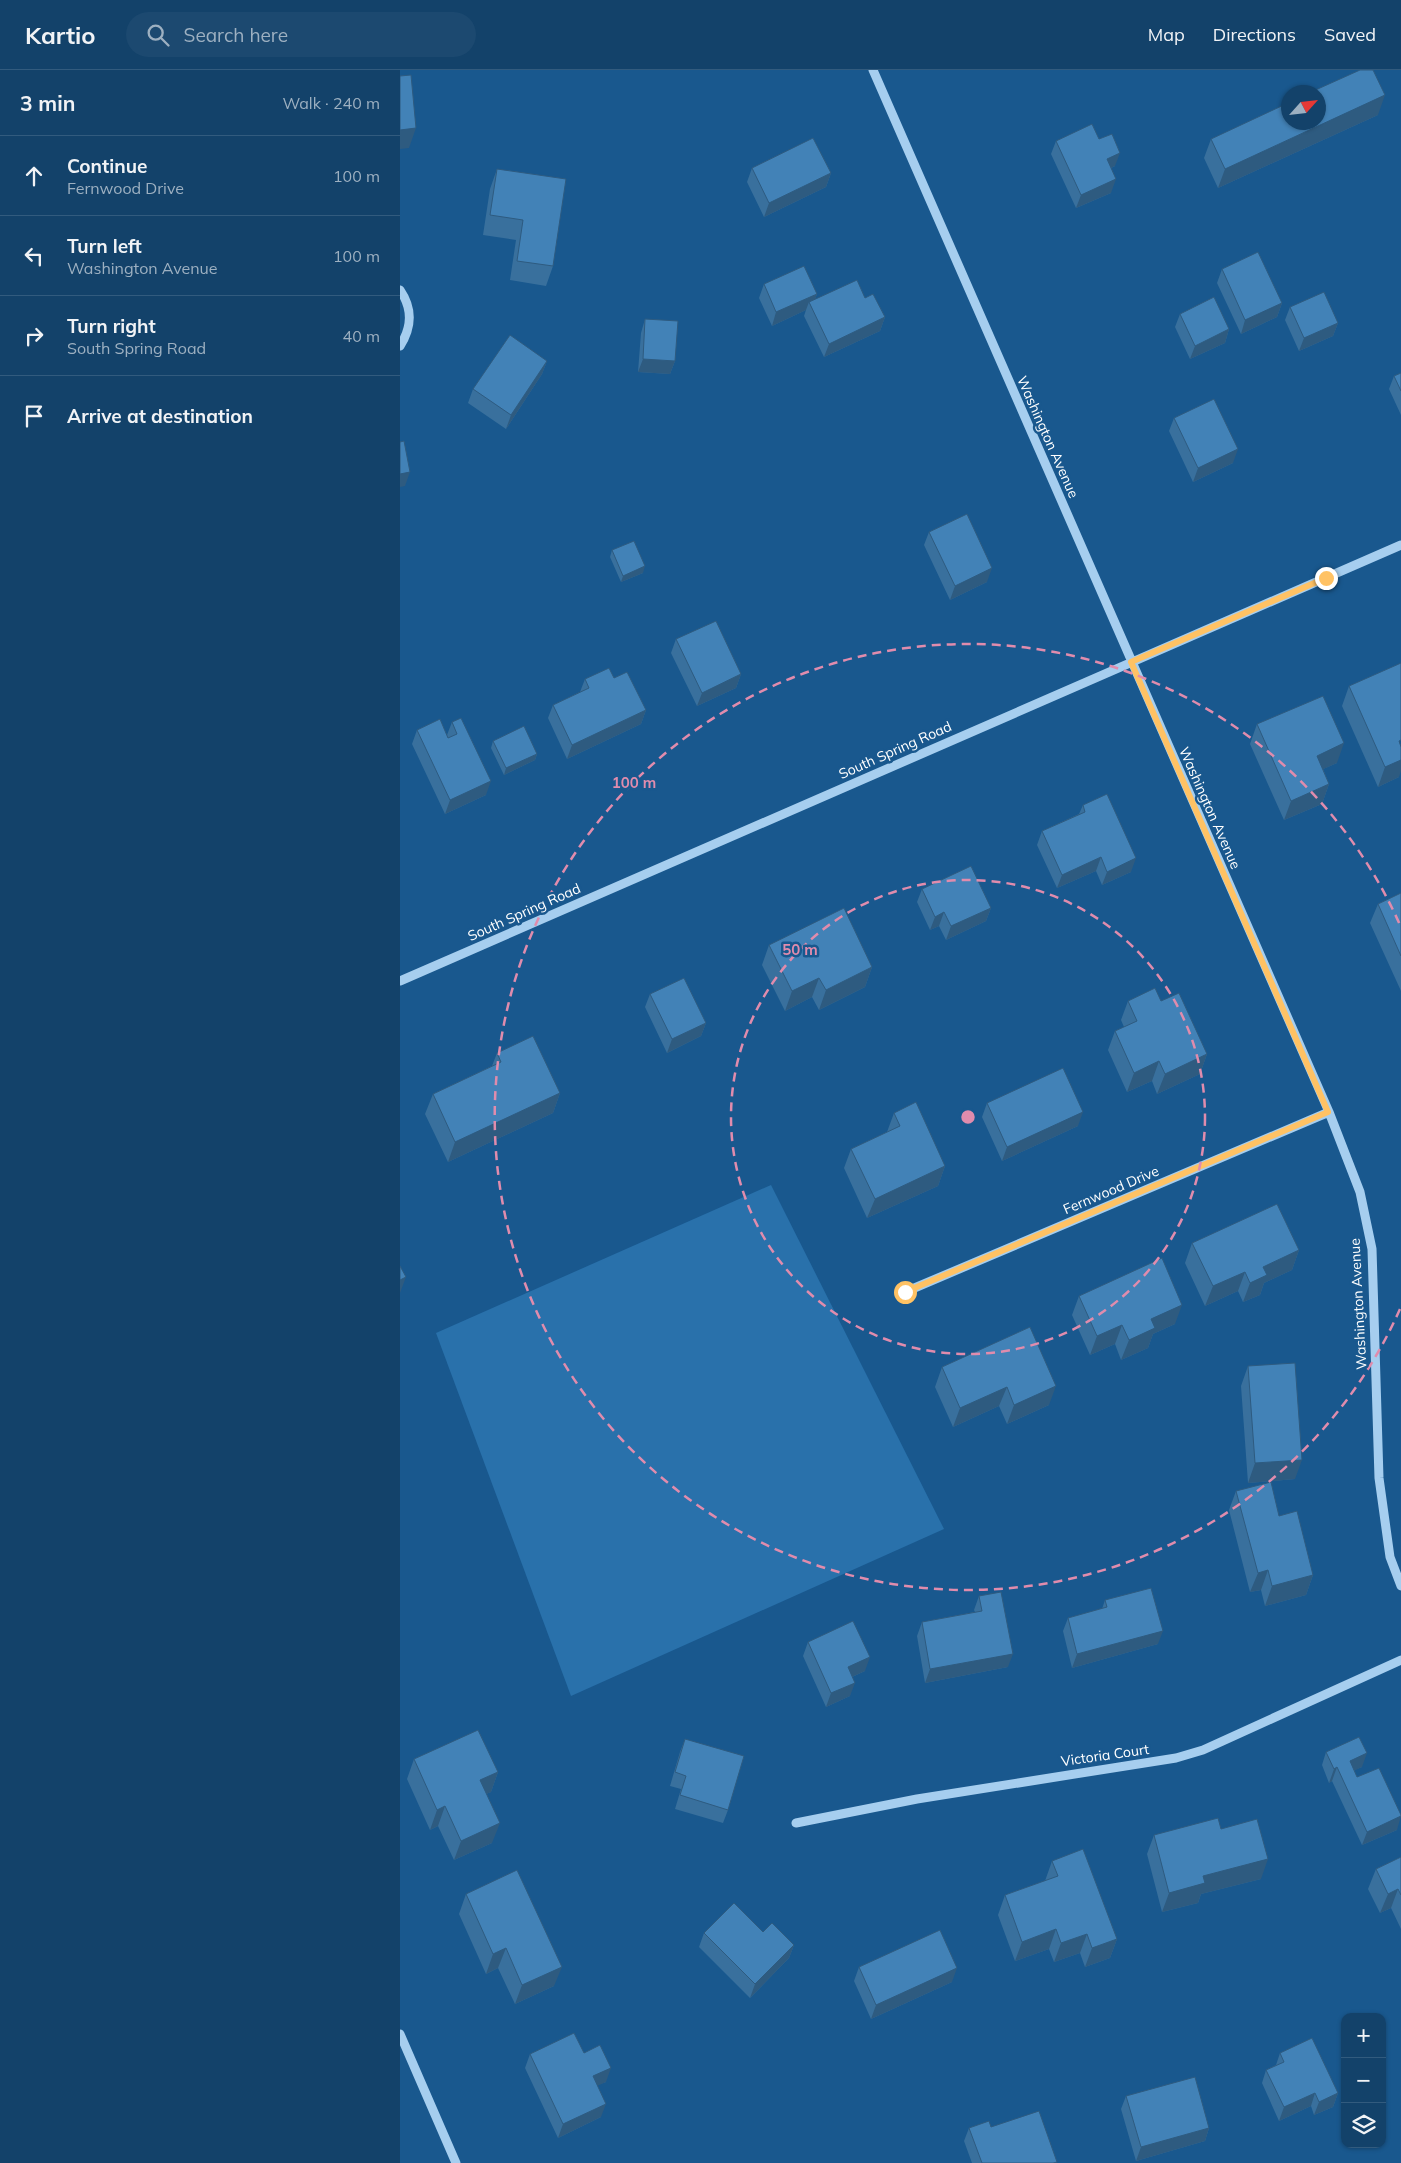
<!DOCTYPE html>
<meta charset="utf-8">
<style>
:root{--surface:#13426a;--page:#1c4970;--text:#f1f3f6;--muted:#9db0c1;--line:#325b7e}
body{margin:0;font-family:Mulish,sans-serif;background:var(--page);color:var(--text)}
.controls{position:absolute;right:15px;bottom:15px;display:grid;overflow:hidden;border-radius:10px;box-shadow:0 1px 4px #0004}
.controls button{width:45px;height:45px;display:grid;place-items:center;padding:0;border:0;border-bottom:1px solid var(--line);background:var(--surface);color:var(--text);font:25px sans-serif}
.compass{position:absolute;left:881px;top:15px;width:45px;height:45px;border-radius:50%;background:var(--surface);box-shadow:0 1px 4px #0004;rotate:63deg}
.stop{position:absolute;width:15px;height:15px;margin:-11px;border:4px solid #ffc264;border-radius:50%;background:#fff}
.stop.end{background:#ffc264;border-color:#fff;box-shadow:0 1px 5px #0008}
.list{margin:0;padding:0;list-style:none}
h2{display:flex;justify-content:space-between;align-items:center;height:65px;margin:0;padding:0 20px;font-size:21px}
h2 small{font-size:16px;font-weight:400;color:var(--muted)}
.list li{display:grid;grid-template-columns:32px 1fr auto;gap:15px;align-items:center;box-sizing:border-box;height:80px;padding:0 20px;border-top:1px solid var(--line)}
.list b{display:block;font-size:19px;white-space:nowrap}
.list p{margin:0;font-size:16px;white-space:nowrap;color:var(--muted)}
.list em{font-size:16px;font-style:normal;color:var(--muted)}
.icon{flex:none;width:28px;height:28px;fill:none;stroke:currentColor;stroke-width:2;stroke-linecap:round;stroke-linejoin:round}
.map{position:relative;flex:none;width:1001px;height:2093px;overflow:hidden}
header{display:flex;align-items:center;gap:30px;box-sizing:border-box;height:70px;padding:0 25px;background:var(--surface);border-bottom:1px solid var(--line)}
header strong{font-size:24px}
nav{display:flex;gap:28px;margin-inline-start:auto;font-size:18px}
.search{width:350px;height:45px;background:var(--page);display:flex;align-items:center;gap:12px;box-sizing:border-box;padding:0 18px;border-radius:28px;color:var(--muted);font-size:19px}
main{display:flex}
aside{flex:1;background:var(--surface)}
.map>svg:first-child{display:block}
.green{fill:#2971ab}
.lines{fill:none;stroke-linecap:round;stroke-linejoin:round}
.minor{stroke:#a6ceef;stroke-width:9}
.wall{fill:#39709d}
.shaded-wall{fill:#2e5b80}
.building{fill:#4282b7;stroke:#2e5b80}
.route{stroke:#ffc264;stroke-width:6}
.ring{fill:none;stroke:#e08cad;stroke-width:2.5;stroke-dasharray:9 6}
.labels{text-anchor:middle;stroke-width:5;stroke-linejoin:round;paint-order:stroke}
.street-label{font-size:14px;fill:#fff;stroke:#19588e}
.centre{fill:#e08cad;stroke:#19588e;stroke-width:2.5}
.ring-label{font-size:15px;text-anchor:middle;font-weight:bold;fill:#e08cad;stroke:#19588e;stroke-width:5;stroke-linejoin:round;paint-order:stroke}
</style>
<header>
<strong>Kartio</strong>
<div class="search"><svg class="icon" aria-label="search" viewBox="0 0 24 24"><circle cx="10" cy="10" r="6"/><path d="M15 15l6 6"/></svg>Search here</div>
<nav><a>Map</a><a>Directions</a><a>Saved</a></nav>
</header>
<main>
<aside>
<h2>3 min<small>Walk · 240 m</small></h2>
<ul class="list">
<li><svg class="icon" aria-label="ahead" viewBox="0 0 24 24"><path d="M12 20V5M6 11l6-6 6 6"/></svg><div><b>Continue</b><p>Fernwood Drive</p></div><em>100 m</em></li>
<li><svg class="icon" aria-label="left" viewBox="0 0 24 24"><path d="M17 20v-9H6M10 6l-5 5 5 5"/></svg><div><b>Turn left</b><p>Washington Avenue</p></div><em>100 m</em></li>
<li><svg class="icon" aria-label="right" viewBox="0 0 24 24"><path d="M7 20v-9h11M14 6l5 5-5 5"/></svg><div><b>Turn right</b><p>South Spring Road</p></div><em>40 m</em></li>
<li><svg class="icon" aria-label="arrive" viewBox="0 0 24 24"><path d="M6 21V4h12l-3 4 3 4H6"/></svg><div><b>Arrive at destination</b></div></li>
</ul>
</aside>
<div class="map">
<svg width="1001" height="2093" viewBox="0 0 1001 2093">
<rect width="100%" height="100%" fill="#19588e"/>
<!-- green -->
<path class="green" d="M371 1115 544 1459 171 1626 36 1263Z"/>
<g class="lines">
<!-- minor -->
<path class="minor" d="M473 0 929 1042 960 1122 972 1179 979 1408 990 1487 1001 1516
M0 220C13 239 12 257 0 276
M0 911 1001 475
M505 1222 929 1042
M396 1753 517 1729 776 1688 803 1680 1001 1590
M0 1964 56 2093"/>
</g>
<!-- wall -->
<path class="wall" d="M978 45 818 118 804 88 811 69Z
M699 69 715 96 711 98V123L676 138 651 84 656 71Z
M352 98 431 103 426 117 364 147 347 112Z
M97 99 153 196 146 216 110 210 116 170 83 165 90 119Z
M822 199 882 233 877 247 841 264 817 213Z
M364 214 417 224 415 229 465 228 485 247 480 261 424 287 404 246 406 240 372 256 359 228Z
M890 237 938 253 933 266 899 281 885 250Z
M780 244 829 259 825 273 790 289 775 257Z
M245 249 275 291 270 304 238 302 241 263Z
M147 291 142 304 106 359 68 333 73 319Z
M1001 303V345L989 319 994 306Z
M774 348 833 393 793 412 769 361Z
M529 462 587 512 550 530 524 475Z
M212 480 243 503 221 512 210 487Z
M276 569 341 604 336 618 297 636 271 583Z
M185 609 246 640 241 654 167 689 148 648 153 635 180 622Z
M949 616 999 707 978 717 942 636Z
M52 652 86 725 45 744 12 674 17 660 47 665Z
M857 654 937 693 923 699 929 714 922 734 884 750 850 674Z
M93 671 137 684 135 690 104 705 91 678Z
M683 735 731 802 702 815 696 801 657 818 637 775 642 761 679 744Z
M522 819 591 838 586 851 546 870 539 856 530 860 517 832Z
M1001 823V921L970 853 978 834Z
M369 875 472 897 465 917 419 940 412 927 385 941 362 895Z
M250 924 306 953 301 966 267 983 245 937Z
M728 931H761L807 984 800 1004 757 1024 752 1011 727 1022 708 980 715 961 724 957 721 950Z
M97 983 160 1023 153 1043 48 1092 25 1044 33 1024 92 996Z
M587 1033 678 1056 602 1091 582 1047Z
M494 1043 545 1096 538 1116 467 1148 444 1098 451 1079 487 1062Z
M792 1173 899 1180 892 1200 864 1213 860 1225 843 1232 838 1221 805 1236 785 1193Z
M679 1226 775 1254 753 1264 748 1278 721 1290 715 1274 690 1285 672 1245Z
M630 1257 649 1335 607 1354 599 1336 553 1357 535 1317 542 1297Z
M848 1296 895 1409 848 1413 841 1316Z
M836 1421 879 1446 913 1505 906 1525 865 1536 861 1520 850 1522 829 1440Z
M579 1526 608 1597 525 1613 517 1566 522 1552 575 1542 574 1540Z
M705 1530 758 1574 672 1598 663 1561 668 1548 702 1539Z
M408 1572 465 1601 452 1607 450 1626 426 1637 403 1586Z
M285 1669 328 1740 323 1753 275 1739 281 1719 270 1716 280 1682Z
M926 1682 962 1697 954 1700 957 1707 997 1760 962 1775 932 1711 929 1713 922 1695Z
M14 1689 98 1702 91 1722 86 1724 92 1773 54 1790 38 1756 30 1760 7 1709Z
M821 1759 861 1809 801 1824 798 1833 762 1842 747 1784 754 1765Z
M1001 1787V1859L991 1838 980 1843 968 1819 976 1799Z
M652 1791 717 1869 710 1888 685 1897 680 1883 654 1892 649 1879 615 1891 598 1845 605 1825 645 1811Z
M66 1824 154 1916 115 1934 98 1898 86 1904 59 1844Z
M363 1862 394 1875 389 1888 350 1928 299 1877 304 1863Z
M459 1897 552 1912 471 1949 454 1911Z
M880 1983 938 2023 933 2037 914 2045 911 2036 879 2051 862 2013 866 2000 876 1995Z
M130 1984 206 2012 197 2015 201 2047 158 2068 125 1998Z
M726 2026 809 2058 805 2071 736 2091 721 2039Z
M591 2057 656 2093H572L564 2071 569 2058Z"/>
<!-- shaded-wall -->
<path class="shaded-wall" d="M985 25 978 45 818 118 825 99Z
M16 58 9 78 0 79V60Z
M720 83 715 96 702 102 707 89Z
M431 103 426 117 364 147 369 133Z
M716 109 711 123 676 138 681 125Z
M417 224 412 238 409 232 406 240 372 256 376 242Z
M882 233 877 247 841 264 845 250Z
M485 247 480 261 424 287 429 274Z
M938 253 933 266 899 281 904 268Z
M829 259 825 273 790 289 795 276Z
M243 289 275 291 270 304 238 302Z
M147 291 142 304 106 359 111 345Z
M838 379 833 393 793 412 798 398Z
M10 402 5 416 0 417V404Z
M245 496 243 503 221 512 223 506Z
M592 498 587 512 550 530 555 516Z
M341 604 336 618 297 636 302 623Z
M246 640 241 654 167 689 172 675Z
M944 673 937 693 910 705 917 686Z
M137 684 135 690 104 705 106 698Z
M1001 690V701L999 707 978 717 985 697Z
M91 711 86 725 45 744 50 730Z
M929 714 922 734 884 750 891 731Z
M701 787 696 801 657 818 662 805Z
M736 788 731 802 702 815 707 802Z
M591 838 586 851 546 870 551 856Z
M544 842 539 856 530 860 535 847Z
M472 897 465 917 419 940 426 920Z
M419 908 412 927 385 941 392 921Z
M306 953 301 966 267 983 272 969Z
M807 984 800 1004 757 1024 765 1004Z
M759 991 752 1011 727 1022 734 1003Z
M160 1023 153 1043 48 1092 55 1072Z
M683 1042 678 1056 602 1091 607 1077Z
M545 1096 538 1116 467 1148 475 1129Z
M899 1180 892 1200 864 1213 860 1225 843 1232 850 1213 863 1197Z
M845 1202 838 1221 805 1236 813 1216Z
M6 1207 0 1223V1210Z
M782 1235 775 1254 753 1264 748 1278 721 1290 729 1270 751 1249Z
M722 1255 715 1274 690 1285 697 1266Z
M656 1316 649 1335 607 1354 614 1335Z
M607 1317 599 1336 553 1357 560 1338Z
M902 1390 895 1409 848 1413 855 1393Z
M868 1500 861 1520 850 1522 858 1503Z
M913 1505 906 1525 865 1536 872 1516Z
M763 1561 758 1574 672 1598 677 1584Z
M613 1584 608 1597 525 1613 530 1599Z
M470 1587 465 1601 443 1611 448 1597Z
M455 1613 450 1626 426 1637 431 1623Z
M967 1683 962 1697 945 1705 950 1691Z
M937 1697 932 1711 929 1713 934 1699Z
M98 1702 91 1722 73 1730 80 1710Z
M45 1736 38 1756 30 1760 37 1740Z
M1001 1746 997 1760 962 1775 967 1762Z
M100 1753 92 1773 54 1790 61 1771Z
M868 1789 861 1809 801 1824 798 1833 762 1842 769 1823 803 1806Z
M998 1819 991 1838 980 1843 988 1824Z
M656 1859 649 1879 615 1891 622 1872Z
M687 1864 680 1883 654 1892 661 1873Z
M717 1869 710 1888 685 1897 692 1878Z
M394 1875 389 1888 350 1928 355 1914Z
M106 1878 98 1898 86 1904 93 1884Z
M162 1897 154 1916 115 1934 122 1915Z
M557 1898 552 1912 471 1949 476 1935Z
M211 1998 206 2012 188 2020 193 2006Z
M915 2023 911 2036 879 2051 884 2037Z
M938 2023 933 2037 914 2045 919 2032Z
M206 2034 201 2047 158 2068 163 2054Z
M809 2058 805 2071 736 2091 741 2077Z"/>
<!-- building -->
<path class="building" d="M960 0H973L985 25 825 99 811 69 888 33V52H918V22H911Z
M11 5 16 58 0 60V6Z
M692 54 699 69 712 64 720 83 707 89 716 109 681 125 656 71Z
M413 68 431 103 369 133 352 98Z
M97 99 166 109 153 196 117 191 123 150 90 145Z
M858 182 882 233 845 250 822 199Z
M404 196 417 224 376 242 364 214Z
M457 210 465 228 473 224 485 247 429 274 409 232Z
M924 222 938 253 904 268 890 237Z
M814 227 829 259 795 276 780 244Z
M245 249 278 251 275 291 243 289Z
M110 265 147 291 111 345 73 319Z
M1001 303V321L994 306Z
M814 329 838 379 798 398 774 348Z
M4 371 10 402 0 404V372Z
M567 444 592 498 555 516 529 462Z
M234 471 245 496 223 506 212 480Z
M316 551 341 604 302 623 276 569Z
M1001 593V670L999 671 1001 677V690L985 697 949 616Z
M209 598 214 608 227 602 246 640 172 675 153 635 189 618 185 609Z
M923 626 944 673 917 686 929 714 891 731 857 654Z
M61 648 91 711 50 730 17 660 40 649 48 668 57 664 52 652Z
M124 656 137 684 106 698 93 671Z
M707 724 736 788 707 802 701 787 662 805 642 761 685 742 683 735Z
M571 796 591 838 551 856 544 842 535 847 522 819Z
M1001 823V886L978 834Z
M444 838 472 897 426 920 419 908 392 921 369 875Z
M284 908 306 953 272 969 250 924Z
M755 918 761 931 779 923 807 984 765 1004 759 991 734 1003 715 961 737 951 728 931Z
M133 966 160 1023 55 1072 33 1024 101 992 97 983Z
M663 998 683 1042 607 1077 587 1033Z
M516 1032 545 1096 475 1129 451 1079 500 1056 494 1043Z
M877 1134 899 1180 863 1197 867 1205 850 1213 845 1202 813 1216 792 1173Z
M762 1188 782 1235 751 1249 755 1258 729 1270 722 1255 697 1266 679 1226Z
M0 1196 6 1207 0 1210Z
M630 1257 656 1316 614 1335 607 1317 560 1338 542 1297Z
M895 1293 902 1390 855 1393 848 1296Z
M871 1412 879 1446 897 1441 913 1505 872 1516 868 1500 858 1503 836 1421Z
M751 1518 763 1561 677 1584 668 1548 707 1537 705 1530Z
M601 1522 613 1584 530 1599 522 1552 582 1541 579 1526Z
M453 1551 470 1587 448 1597 455 1613 431 1623 408 1572Z
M78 1660 98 1702 80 1710 100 1753 61 1771 45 1736 37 1740 14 1689Z
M959 1667 967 1683 950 1691 957 1707 979 1698 1001 1745V1746L967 1762 937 1697 934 1699 926 1682Z
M285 1669 344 1686 328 1740 280 1725 286 1706 275 1702Z
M818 1748 821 1759 857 1749 868 1789 803 1806 805 1813 769 1823 754 1765Z
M683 1779 717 1869 692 1878 687 1864 661 1873 656 1859 622 1872 605 1825 658 1806 652 1791Z
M1001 1787V1825L998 1819 988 1824 976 1799Z
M117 1800 162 1897 122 1915 106 1878 93 1884 66 1824Z
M334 1833 363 1862 372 1853 394 1875 355 1914 304 1863Z
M540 1860 557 1898 476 1935 459 1897Z
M174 1963 184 1983 200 1975 211 1998 193 2006 206 2034 163 2054 130 1984Z
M912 1968 938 2023 919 2032 915 2023 884 2037 866 2000 884 1992 880 1983Z
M795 2007 809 2058 741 2077 726 2026Z
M639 2041 657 2092 653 2093H582L569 2058 589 2051 591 2057Z"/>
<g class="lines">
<!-- route -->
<path class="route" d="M505 1222 928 1042 731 592 926 508"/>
</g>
<!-- distance rings -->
<g class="ring">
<circle cx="568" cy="1047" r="237"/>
<path d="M1000 1239A473 473 0 1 1 1000 855"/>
</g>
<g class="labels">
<!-- street labels -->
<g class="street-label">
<text transform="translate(648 367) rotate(66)" y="5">Washington Avenue</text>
<text transform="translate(495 680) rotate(-24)" y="5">South Spring Road</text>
<text transform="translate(810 738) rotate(66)" y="5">Washington Avenue</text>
<text transform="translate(124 842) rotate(-24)" y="5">South Spring Road</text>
<text transform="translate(711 1120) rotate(-23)" y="5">Fernwood Drive</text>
<text transform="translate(958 1234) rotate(-93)" y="5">Washington Avenue</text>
<text transform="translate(705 1685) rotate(-8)" y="5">Victoria Court</text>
</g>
</g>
<circle cx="568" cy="1047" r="8" class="centre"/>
<g class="ring-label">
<text x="234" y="718">100 m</text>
<text x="400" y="885">50 m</text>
</g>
</svg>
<div class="controls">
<button>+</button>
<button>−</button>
<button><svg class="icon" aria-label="layers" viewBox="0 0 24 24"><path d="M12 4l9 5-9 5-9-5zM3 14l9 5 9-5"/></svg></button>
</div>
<svg class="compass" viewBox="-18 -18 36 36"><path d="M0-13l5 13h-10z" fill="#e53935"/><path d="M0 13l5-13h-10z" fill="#9db0c1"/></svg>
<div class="stop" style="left:505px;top:1222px"></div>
<div class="stop end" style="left:926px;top:508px"></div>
</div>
</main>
